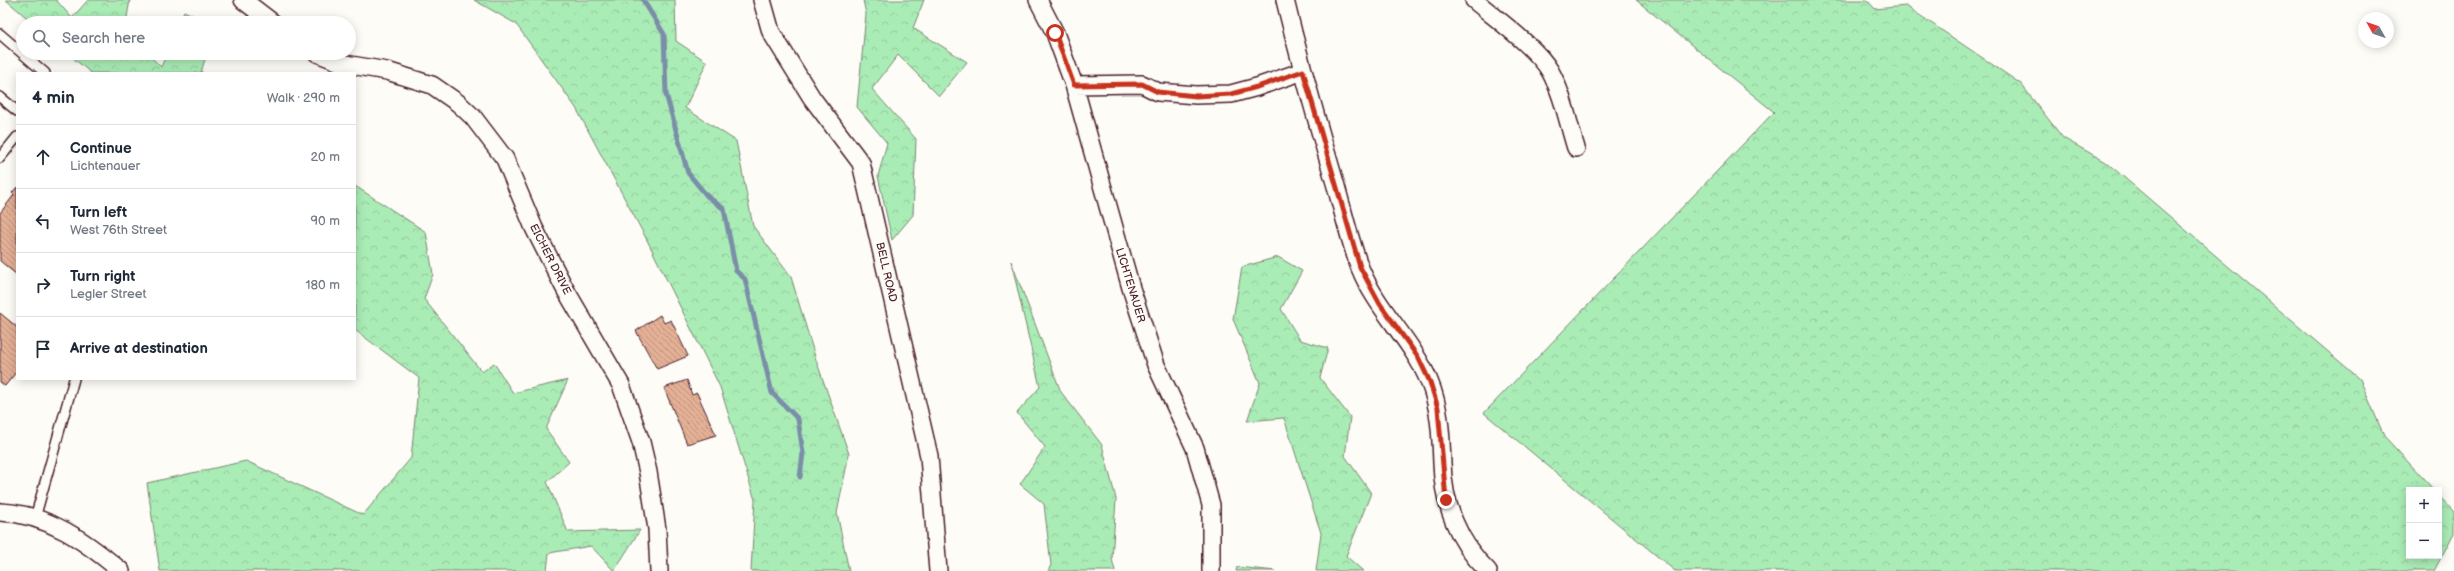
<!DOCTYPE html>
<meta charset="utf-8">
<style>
:root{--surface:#fff;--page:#f2f2f3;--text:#1f2937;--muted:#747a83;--line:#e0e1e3}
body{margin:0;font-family:"Balsamiq Sans",sans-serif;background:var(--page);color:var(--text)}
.controls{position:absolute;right:12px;bottom:12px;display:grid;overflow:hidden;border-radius:0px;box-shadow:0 2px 10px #0003}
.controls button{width:36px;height:36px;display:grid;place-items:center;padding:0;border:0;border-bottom:1px solid var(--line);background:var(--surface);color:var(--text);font:20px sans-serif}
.compass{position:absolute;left:2358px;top:12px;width:36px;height:36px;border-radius:50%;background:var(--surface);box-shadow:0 2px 10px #0003;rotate:310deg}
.stop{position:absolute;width:12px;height:12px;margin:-9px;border:3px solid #c8321e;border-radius:50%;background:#fff}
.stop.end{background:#c8321e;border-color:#fff;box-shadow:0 1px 4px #0008}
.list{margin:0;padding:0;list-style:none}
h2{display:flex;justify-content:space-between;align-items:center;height:52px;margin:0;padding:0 16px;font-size:17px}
h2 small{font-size:13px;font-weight:400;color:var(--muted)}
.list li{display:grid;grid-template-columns:26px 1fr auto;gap:12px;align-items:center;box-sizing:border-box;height:64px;padding:0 16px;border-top:1px solid var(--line)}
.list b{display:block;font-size:15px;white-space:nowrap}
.list p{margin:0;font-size:13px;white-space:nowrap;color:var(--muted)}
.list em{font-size:13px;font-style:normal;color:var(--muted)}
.icon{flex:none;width:22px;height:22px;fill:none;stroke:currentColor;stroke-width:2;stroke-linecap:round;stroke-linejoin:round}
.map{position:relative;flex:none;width:2454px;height:571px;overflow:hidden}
.search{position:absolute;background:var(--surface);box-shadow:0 2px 10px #0003;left:16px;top:16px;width:340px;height:44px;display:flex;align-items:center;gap:10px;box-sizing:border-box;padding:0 14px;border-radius:22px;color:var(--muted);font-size:15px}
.panel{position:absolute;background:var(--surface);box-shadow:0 2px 10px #0003;left:16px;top:72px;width:340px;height:308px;border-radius:0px}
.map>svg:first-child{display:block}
.forest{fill:url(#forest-crowns);stroke:#7a8670}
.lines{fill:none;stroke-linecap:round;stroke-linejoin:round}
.stream{stroke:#7a8ea8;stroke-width:5}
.building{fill:url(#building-back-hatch);stroke:#4a1f2b}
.service-casing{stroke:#4a1f2b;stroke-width:12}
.minor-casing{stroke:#4a1f2b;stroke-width:20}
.service{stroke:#fdfcf7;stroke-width:9}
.minor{stroke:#fdfcf7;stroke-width:17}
.route{stroke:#c8321e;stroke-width:5}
.labels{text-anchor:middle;stroke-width:3;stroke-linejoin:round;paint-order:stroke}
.street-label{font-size:11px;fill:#4a1f2b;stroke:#fdfcf7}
</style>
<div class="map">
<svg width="2454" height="571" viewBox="0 0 2454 571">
<defs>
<pattern id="forest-crowns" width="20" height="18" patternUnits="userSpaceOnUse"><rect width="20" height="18" fill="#aaecb6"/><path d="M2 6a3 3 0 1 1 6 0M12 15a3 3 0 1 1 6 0" fill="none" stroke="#94ca9d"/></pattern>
<pattern id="building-back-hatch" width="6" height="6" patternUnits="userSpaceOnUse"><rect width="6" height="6" fill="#e4b196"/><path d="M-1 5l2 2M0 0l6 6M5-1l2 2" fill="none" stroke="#bb8f7b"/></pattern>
</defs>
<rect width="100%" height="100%" fill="#fdfcf7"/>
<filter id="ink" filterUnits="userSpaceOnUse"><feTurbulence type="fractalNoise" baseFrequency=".025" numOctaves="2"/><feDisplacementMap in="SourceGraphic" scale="8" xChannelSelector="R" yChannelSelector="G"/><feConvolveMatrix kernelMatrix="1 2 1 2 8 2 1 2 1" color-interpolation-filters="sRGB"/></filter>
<g filter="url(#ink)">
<!-- forest -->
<path class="forest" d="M6 0H56L72 18 88 0H130L126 23H33Z
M474 0H675L676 41 707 62 685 108 736 141 753 226 791 277 816 360 849 454 837 513 849 571H751L755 500 720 387 648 242 576 108 516 24Z
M863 0H924L913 28 967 62 939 96 898 55 872 89 916 139 913 215 892 240 878 176 887 143 857 107 866 14Z
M1636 0H1867L1875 9 1906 6 2021 84 2063 138 2106 162 2360 379 2384 436 2434 490H2409V556H2439V496L2454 512V533L2434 571H1675L1484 413 1774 112Z
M184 11 209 23H179Z
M67 53H147L161 67 167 53H207L201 72 203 73H91Z
M355 186 426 232 433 274 424 299 482 372 494 363 513 393 568 380 546 429 569 462 547 482 568 532 640 530 614 571 591 546 549 553 547 571H160L147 483 246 461 363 515 411 458 419 378 355 330Z
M1278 257 1302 271 1281 309 1300 340 1328 348 1320 378 1350 417 1345 456 1371 493 1346 556 1363 571H1316L1321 533 1284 418 1247 421 1260 383 1233 319 1242 267Z
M1011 261 1061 392 1102 445 1116 499 1112 559 1115 571H1048L1051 565 1044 504 1020 484 1045 447 1017 413 1040 387Z
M1237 567 1276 571H1236Z"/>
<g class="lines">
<!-- stream -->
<path class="stream" d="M643 0 664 34 666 94 688 173 707 196 724 209 736 271 745 279 772 393 798 419 803 453 800 477"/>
</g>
<!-- building -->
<path class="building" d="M17 187V275L0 261V213L14 195 12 193Z
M0 313 17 327V371L5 386 0 382Z
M660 315 664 323 671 320 688 356 657 369 636 331Z
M687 380 692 395 697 393 716 435 687 444 664 388Z"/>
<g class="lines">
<defs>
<path id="service" d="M0 34 45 73
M0 97 17 111
M0 158 17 137
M35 518 74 379"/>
<path id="minor" d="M243 0 273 23
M762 0 771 32 812 98 861 163 929 456 938 571
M1038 0 1055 33 1074 85 1131 288 1156 365 1195 448 1211 505V571
M1285 0C1299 59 1316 118 1333 176 1342 206 1349 239 1360 268 1377 310 1412 340 1429 381 1440 407 1441 435 1442 463 1443 503 1458 543 1488 571
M1474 0C1495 18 1537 48 1550 71 1563 94 1568 123 1576 148
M317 53 345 64 387 71 432 85 458 103 473 117 505 159 534 228 565 289 621 385 641 442 648 472 657 529 659 571
M1074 85 1142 84 1158 92 1196 95 1231 94 1257 87 1303 71
M0 512C48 514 85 541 121 571"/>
</defs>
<!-- service casing -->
<use href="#service" class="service-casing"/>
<!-- minor casing -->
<use href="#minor" class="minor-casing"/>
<!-- service -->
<use href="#service" class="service"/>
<!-- minor -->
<use href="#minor" class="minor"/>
</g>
</g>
<g class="lines" filter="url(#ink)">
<!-- route -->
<path class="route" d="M1055 33 1074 85 1142 84 1158 92 1196 96 1231 94 1257 87 1303 71 1360 267 1380 304 1418 357 1430 382 1438 408 1446 500"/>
</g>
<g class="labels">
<!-- street labels -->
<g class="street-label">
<text transform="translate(551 259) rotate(63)" y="4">EICHER DRIVE</text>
<text transform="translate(887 272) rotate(77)" y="4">BELL ROAD</text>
<text transform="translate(1131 285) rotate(73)" y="4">LICHTENAUER</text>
</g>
</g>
</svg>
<div class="controls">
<button>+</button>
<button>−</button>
</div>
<svg class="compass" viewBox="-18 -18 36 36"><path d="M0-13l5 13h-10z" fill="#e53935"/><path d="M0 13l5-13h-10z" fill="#747a83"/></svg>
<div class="stop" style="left:1055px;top:33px"></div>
<div class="stop end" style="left:1446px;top:500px"></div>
<div class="search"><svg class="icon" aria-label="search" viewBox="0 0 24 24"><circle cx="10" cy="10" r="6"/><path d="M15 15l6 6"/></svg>Search here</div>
<section class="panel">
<h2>4 min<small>Walk · 290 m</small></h2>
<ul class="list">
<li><svg class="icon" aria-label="ahead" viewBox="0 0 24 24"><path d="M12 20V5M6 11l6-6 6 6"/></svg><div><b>Continue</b><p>Lichtenauer</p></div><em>20 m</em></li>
<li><svg class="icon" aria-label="left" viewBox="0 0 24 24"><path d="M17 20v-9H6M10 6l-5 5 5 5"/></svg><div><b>Turn left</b><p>West 76th Street</p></div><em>90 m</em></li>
<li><svg class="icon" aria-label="right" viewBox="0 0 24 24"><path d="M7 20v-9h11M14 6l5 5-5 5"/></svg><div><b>Turn right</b><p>Legler Street</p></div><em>180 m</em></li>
<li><svg class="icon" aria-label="arrive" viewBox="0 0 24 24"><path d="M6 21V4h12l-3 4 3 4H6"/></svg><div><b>Arrive at destination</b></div></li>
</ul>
</section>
</div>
